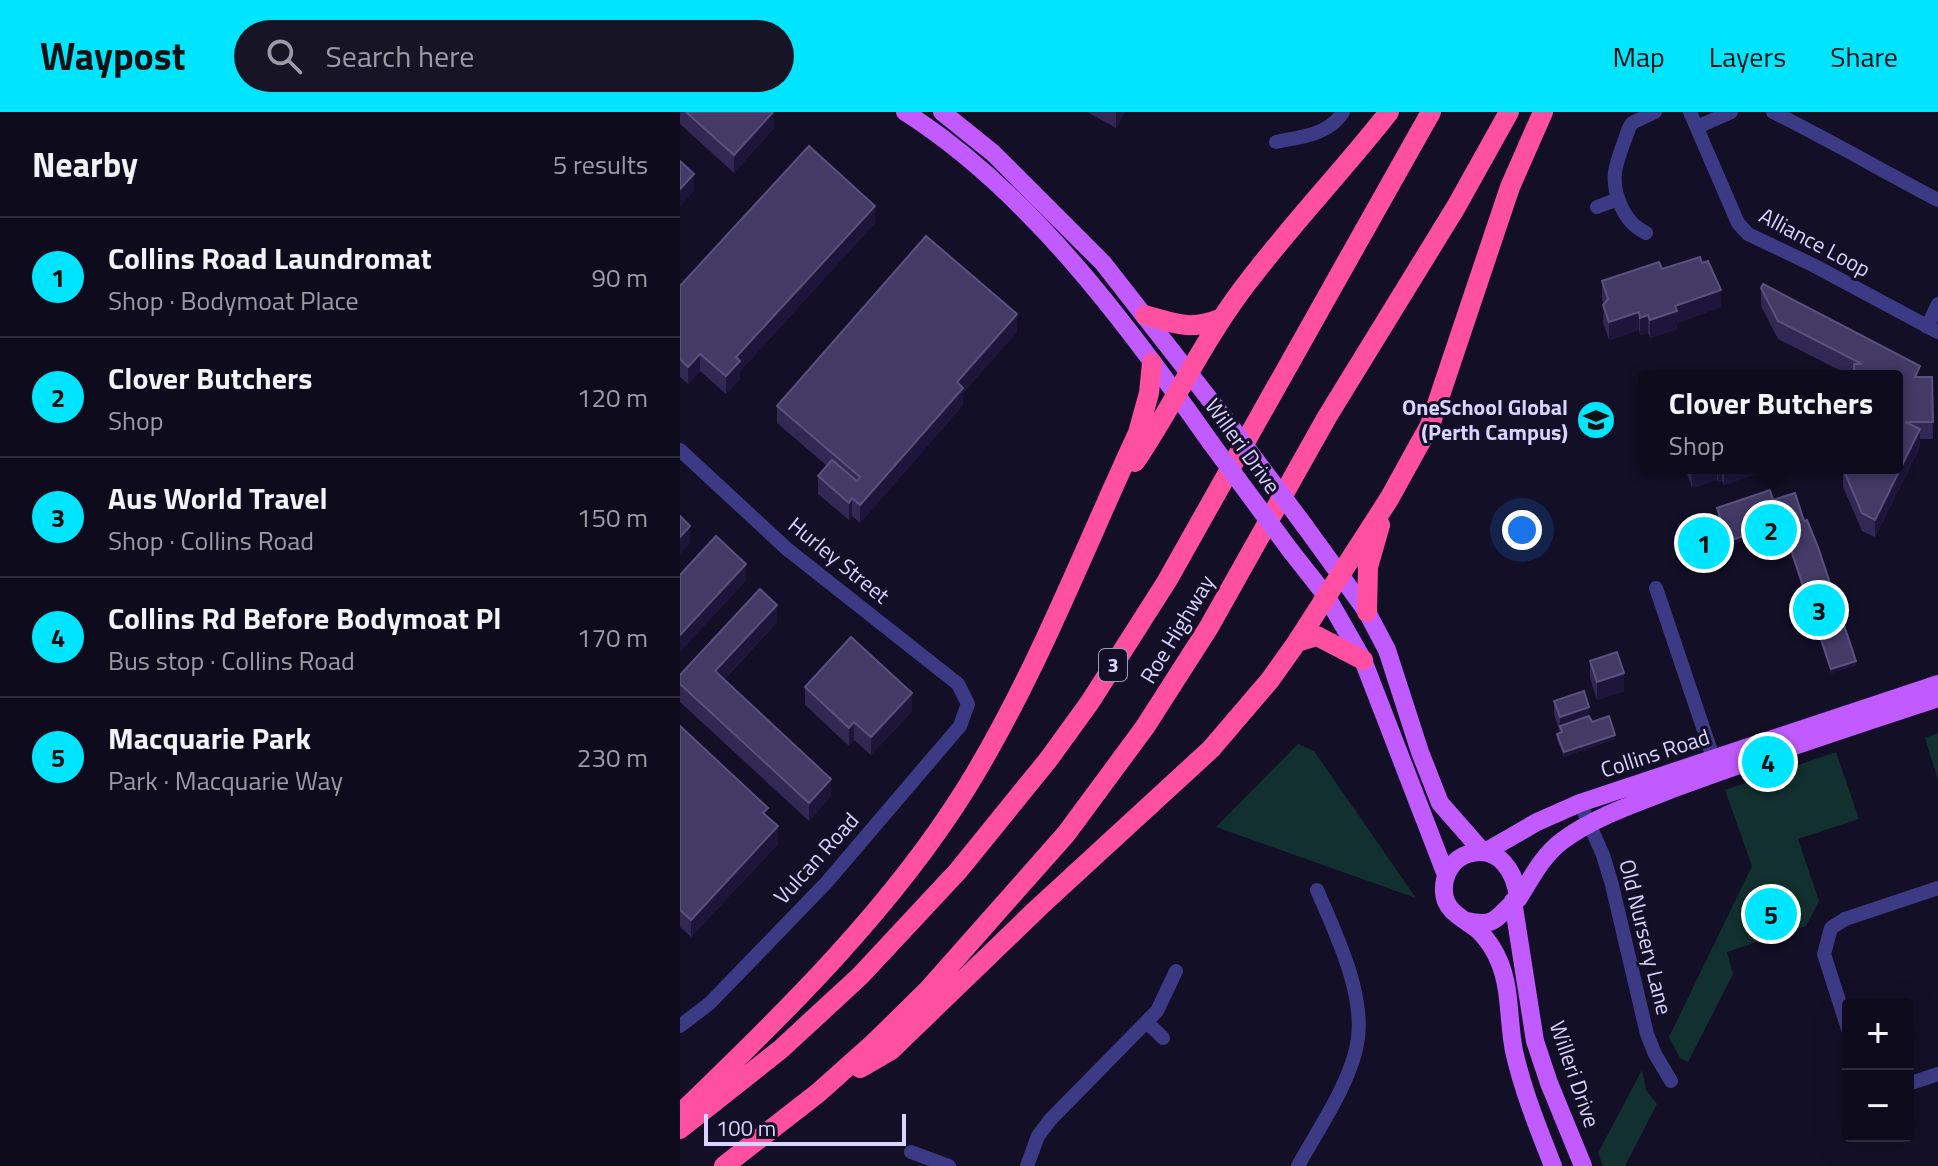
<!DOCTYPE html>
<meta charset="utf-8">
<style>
:root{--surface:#0e0b1c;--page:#171425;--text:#f1f3f6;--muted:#9b9ba3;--line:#2e2b3b;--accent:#00e5ff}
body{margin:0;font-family:"Titillium Web",sans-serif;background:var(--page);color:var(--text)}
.controls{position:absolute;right:24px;bottom:24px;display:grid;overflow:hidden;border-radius:8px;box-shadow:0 8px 32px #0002}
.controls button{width:72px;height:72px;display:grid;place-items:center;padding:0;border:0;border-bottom:2px solid var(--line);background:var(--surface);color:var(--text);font:40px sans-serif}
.scale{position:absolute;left:24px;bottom:20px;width:202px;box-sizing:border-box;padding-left:8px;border:4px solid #d9d4ff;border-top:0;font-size:22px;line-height:28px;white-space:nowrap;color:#d9d4ff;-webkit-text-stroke:6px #130f26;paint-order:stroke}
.you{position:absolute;left:842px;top:418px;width:28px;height:28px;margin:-20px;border:6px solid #fff;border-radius:50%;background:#1a73e8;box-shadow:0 0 0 12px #1a73e833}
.badge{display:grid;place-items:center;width:52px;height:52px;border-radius:50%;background:var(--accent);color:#111;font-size:26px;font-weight:700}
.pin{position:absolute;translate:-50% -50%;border:4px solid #fff;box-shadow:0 2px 8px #0006}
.popup{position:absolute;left:959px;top:258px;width:264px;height:104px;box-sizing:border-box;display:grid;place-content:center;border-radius:8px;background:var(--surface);filter:drop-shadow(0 2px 6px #0005);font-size:26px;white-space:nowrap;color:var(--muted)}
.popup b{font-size:30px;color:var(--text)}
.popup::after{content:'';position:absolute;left:50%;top:100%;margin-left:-16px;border:16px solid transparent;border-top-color:var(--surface)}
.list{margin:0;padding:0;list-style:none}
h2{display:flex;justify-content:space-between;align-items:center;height:104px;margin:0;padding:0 32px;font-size:34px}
h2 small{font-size:26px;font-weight:400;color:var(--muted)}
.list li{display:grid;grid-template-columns:52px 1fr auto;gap:24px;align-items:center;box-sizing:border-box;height:120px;padding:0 32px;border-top:2px solid var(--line)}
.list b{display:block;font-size:30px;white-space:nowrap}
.list p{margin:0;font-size:26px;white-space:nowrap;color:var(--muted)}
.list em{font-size:26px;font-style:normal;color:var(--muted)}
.icon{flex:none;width:44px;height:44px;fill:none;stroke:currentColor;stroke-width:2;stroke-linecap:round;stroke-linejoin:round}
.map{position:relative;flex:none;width:1258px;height:1054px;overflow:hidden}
header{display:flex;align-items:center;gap:48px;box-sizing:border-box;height:112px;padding:0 40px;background:var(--accent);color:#111}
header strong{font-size:38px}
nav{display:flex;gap:44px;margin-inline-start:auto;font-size:28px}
.search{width:560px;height:72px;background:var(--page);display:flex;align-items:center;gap:20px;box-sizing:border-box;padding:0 28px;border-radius:44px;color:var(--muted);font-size:30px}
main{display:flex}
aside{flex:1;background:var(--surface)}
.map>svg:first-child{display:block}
.green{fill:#12302f}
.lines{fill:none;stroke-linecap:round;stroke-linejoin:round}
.minor{stroke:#3d3a85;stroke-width:14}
.major{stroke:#c25bff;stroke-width:18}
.highway{stroke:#ff4fa3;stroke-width:20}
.major-bridge{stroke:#c25bff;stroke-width:18}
.wall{fill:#312854}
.shaded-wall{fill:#1d163a}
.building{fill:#433a66;stroke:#5a527e;stroke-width:2}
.labels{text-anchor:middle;stroke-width:6;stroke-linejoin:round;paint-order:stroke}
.shield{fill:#130f26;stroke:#9e99be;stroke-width:2}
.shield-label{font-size:20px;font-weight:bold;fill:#d9d4ff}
.street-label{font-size:22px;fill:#d9d4ff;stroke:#130f26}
.poi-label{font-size:22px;font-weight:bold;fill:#d9d4ff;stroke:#130f26;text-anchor:end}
</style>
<header>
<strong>Waypost</strong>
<div class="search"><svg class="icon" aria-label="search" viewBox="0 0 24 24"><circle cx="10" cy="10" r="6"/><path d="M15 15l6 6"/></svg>Search here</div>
<nav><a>Map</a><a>Layers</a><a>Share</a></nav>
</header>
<main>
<aside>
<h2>Nearby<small>5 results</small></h2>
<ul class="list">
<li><span class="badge">1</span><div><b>Collins Road Laundromat</b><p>Shop · Bodymoat Place</p></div><em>90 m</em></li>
<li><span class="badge">2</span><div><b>Clover Butchers</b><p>Shop</p></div><em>120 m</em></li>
<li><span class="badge">3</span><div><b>Aus World Travel</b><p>Shop · Collins Road</p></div><em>150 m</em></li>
<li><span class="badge">4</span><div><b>Collins Rd Before Bodymoat Pl</b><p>Bus stop · Collins Road</p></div><em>170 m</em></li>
<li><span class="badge">5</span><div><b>Macquarie Park</b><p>Park · Macquarie Way</p></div><em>230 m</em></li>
</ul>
</aside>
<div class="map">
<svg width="1258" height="1054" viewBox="0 0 1258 1054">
<rect width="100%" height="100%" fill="#130f26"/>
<!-- green -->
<path class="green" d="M1258 621V668L1245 626Z
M618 632 634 639 736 786 536 715Z
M1156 640 1179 707 1118 727 1139 789 1126 814 1047 840 1053 862 1008 950 1000 946 989 925 1072 754 1045 678Z
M962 958 966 978 977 992 945 1054H923L918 1041Z"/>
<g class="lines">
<!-- minor -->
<path class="minor" d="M1010 0 1058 111 1068 122 1133 153 1258 220
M1093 0C1149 28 1203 59 1258 88
M1017 15 1051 0
M596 30C620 25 649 23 663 0
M917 95 938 87
M966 121C953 114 947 107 941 94 927 63 939 46 949 16L952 11 975 0
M1247 215 1258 192
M0 338 107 437 278 572 288 592 280 614 146 771 30 891 0 914
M976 476 1036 654
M900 691 923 743 932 773 967 922 975 942 991 969
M467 910 483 926
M1168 917 1144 842 1151 816 1165 807 1258 776
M1228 972 1258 962
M231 1040 269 1054
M347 1054 358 1024 370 1008 477 899 496 859
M618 1054C638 1017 673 968 678 926 684 879 655 820 637 778"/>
<!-- major -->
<path class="major" d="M225 0C348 78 448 213 531 331
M262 0 313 41 423 151 545 307
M624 413 687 500 707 538 740 640 760 691 803 740
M610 438 647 485 683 548 766 763
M805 740 857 710 900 691 1258 572
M838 787C851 767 862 744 882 729 915 704 960 690 998 675 1084 643 1171 615 1258 586
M838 787C836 761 819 732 788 742 772 747 763 763 764 780 765 801 786 807 799 819 808 828 814 837 819 849 831 877 828 909 834 939 843 979 858 1016 873 1054
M833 789 855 929 869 971 903 1054
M787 809C820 817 818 800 838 787"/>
<!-- highway -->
<path class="highway" d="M465 203C496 212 511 219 542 206
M455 350C493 294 521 233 561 179 607 117 661 61 709 0
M687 500 688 455 700 413
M617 530 637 524 683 548
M180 956 211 938 358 796 531 637 590 568 617 530 709 387 750 313 830 75 863 0
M0 1002C104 901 210 799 287 675 356 563 403 439 458 321L469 281 472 251
M0 1017 101 937 180 864 278 759 368 648 410 590 487 469 751 0
M44 1054 138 981 194 931 248 878 386 722 465 615 529 515 647 305 776 95 829 0"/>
<!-- major-bridge -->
<path class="major-bridge" d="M545 307 624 413
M531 331 610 438"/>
</g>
<!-- wall -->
<path class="wall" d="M0 0H94V16L54 61 0 12Z
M407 0H445L436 16Z
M195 111 60 259V267L46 282 20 259 8 272 0 265V174Z
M982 157 1041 195 997 211V217L970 226 968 221 960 223 959 218 929 228 923 210 924 192 922 187V169Z
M1081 176 1240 265H1252L1253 327H1240V335L1195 425 1182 419 1163 375V357L1217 356V264H1171L1098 227 1081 194Z
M337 220 283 281V293L180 411 172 404 169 408 138 382V364L147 354 97 311V294Z
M1005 356H1092L1044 373 1042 369 1038 370 1037 368 1012 376Z
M1093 388 1176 553 1151 561 1109 436 1081 423 1014 445 1007 424V420L1039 409 1037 396Z
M97 510 44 568 151 684 129 709 0 590V563Z
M910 549 944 579 917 588 910 566Z
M125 575 232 599 191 643 174 628 169 634 125 593Z
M874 589 909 604 912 610 935 627 884 645 877 627V622L880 621 874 602Z
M0 614 88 705 98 732 11 825 0 815Z"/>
<!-- shaded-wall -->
<path class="shaded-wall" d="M93 0H94V16L54 61V43Z
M436 0H445L436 16Z
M14 62V79L0 95V77Z
M195 94V111L60 259V267L46 282V264L56 245Z
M1041 178V195L997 211V217L970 226V208L995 194Z
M959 200V218L929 228V210Z
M337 202V220L283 281V293L180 411V393L277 270Z
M968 203V221L960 223V206Z
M20 242V259L8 272V255Z
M1240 317V335L1195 425V408Z
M1020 356H1037V368L1012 376V359Z
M1038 356H1042V369L1038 370Z
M1044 356H1092L1044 373Z
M172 386V404L169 408V391Z
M10 414V431L0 442V425Z
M1081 418V423L1014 445V441Z
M66 452V469L0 540V523Z
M97 493V510L35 577V559Z
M1176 549V553L1151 561V557Z
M944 561V579L917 588V570Z
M232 581V599L191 643V625Z
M909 595V609L880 614V605Z
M174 610V628L169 634V616Z
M935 623V627L884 645V640Z
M151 667V684L129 709V691Z
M98 714V732L11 825V808Z"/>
<!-- building -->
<path class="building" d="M6 0H93L54 43Z
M129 34 195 94 56 245 60 249 46 264 20 242 8 255 0 247V174Z
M0 49 14 62 0 77Z
M246 124 337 202 277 270 283 276 180 393 172 386 169 391 138 364 152 348 177 369 180 365 97 294Z
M1020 145 1022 151 1028 149 1041 178 995 194 997 199 970 208 968 203 960 206 959 200 929 210 923 193 928 187 922 169 979 150 982 157Z
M1083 172 1240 254 1235 265H1252L1253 310H1225L1240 317 1195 408 1182 401 1163 357 1164 356H1217V264H1174V252H1182L1098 209 1081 176Z
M1090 378 1093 388 1115 381 1124 409 1127 408 1138 435 1176 549 1151 557 1109 432 1081 418 1014 441 1007 420 1041 408 1037 396Z
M0 404 10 414 0 425Z
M36 424 66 452 0 523V463Z
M80 477 97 493 35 559 151 667 129 691 0 572V563Z
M171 525 232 581 191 625 174 610 169 616 125 575Z
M937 540 944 561 917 570 910 549Z
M904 579 909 595 880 605 874 589Z
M909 604 912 610 929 604 935 623 884 640 877 622 882 620 880 614Z
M0 614 88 696 83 701 98 714 11 808 0 798Z"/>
<!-- icons -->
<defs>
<symbol id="school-disc" viewBox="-11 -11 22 22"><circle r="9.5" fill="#00e5ff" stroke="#130f26"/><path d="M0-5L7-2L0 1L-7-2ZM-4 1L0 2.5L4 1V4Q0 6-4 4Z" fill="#111"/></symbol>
</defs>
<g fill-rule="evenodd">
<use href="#school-disc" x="894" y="286" width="44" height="44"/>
</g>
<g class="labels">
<!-- shield labels -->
<rect class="shield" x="419" y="537" width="28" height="32" rx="6"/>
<g class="shield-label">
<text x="433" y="560">3</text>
</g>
<!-- street labels -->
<g class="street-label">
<text transform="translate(1135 130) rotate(28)" y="8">Alliance Loop</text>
<text transform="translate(563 334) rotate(54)" y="8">Willeri Drive</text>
<text transform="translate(159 448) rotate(39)" y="8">Hurley Street</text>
<text transform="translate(497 517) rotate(-59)" y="8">Roe Highway</text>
<text transform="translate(975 641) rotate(-18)" y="8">Collins Road</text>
<text transform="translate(136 746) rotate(-48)" y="8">Vulcan Road</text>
<text transform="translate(966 825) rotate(76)" y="8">Old Nursery Lane</text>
<text transform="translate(895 962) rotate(71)" y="8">Willeri Drive</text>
</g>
<!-- poi labels -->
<g class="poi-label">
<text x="888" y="303">OneSchool Global<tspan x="888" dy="25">(Perth Campus)</tspan></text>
</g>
</g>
</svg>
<div class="controls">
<button>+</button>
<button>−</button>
</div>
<div class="scale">100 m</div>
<div class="you"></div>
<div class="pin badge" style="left:1024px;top:431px">1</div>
<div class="pin badge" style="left:1091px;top:418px">2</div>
<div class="popup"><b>Clover Butchers</b>Shop</div>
<div class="pin badge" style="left:1139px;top:498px">3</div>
<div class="pin badge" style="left:1088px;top:650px">4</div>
<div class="pin badge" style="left:1091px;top:802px">5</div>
</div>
</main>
